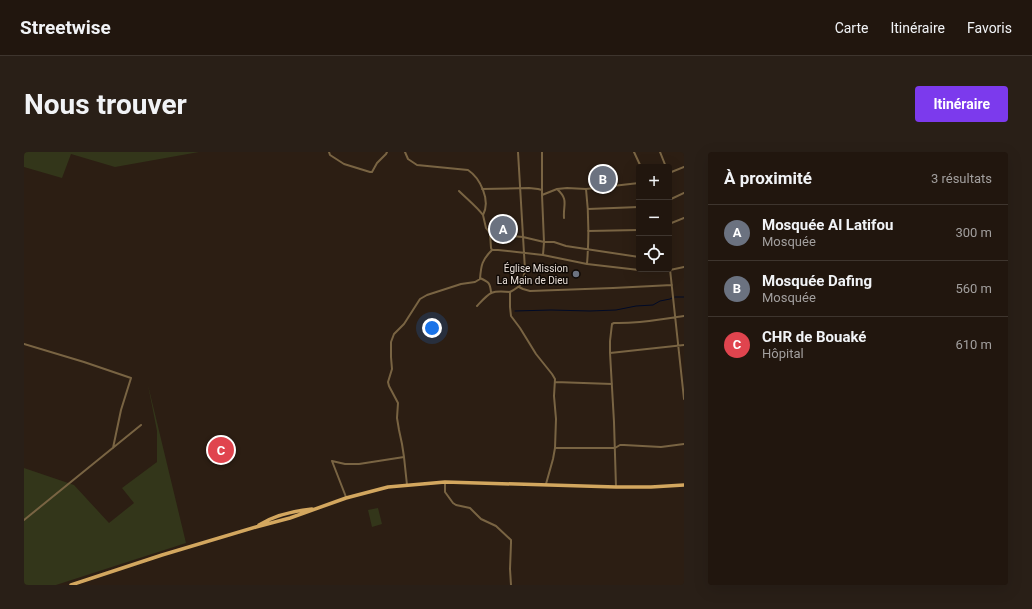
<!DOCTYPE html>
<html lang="fr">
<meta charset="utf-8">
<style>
:root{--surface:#21160e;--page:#291f17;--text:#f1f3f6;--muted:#a29f9e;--line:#3e352e;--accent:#7c3aed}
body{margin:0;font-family:Roboto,sans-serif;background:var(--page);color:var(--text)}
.controls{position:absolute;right:12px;top:12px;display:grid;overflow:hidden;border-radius:4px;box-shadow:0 4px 16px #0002}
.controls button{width:36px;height:36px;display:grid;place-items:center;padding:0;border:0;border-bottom:1px solid var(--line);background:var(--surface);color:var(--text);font:20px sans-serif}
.you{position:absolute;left:408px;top:176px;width:14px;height:14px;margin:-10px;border:3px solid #fff;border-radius:50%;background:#1a73e8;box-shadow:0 0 0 6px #1a73e833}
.badge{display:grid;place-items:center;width:26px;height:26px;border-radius:50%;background:var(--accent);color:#fff;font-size:13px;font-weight:700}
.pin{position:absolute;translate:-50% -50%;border:2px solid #fff;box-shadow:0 1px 4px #0006}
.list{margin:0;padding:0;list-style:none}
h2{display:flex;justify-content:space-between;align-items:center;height:52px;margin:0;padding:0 16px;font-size:17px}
h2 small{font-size:13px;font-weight:400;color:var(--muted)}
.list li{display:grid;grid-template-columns:26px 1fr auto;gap:12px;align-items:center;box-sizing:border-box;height:56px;padding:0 16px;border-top:1px solid var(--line)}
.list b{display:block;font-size:15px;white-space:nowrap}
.list p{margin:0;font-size:13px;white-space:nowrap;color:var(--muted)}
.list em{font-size:13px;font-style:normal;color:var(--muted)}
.icon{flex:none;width:22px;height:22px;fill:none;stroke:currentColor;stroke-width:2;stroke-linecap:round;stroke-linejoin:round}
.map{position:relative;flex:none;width:660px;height:433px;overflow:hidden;border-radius:4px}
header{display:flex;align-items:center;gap:24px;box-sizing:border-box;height:56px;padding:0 20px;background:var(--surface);border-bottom:1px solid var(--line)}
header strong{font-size:19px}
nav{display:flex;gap:22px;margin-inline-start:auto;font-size:14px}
.intro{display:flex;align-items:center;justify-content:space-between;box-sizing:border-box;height:96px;padding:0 24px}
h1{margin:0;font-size:28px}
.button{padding:10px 18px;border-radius:4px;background:var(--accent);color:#fff;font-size:14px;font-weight:700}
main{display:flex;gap:24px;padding:0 24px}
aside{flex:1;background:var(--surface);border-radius:4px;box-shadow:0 4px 16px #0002}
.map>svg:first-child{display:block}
.green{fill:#33361a}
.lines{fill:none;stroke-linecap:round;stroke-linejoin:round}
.stream{stroke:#000a27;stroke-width:1}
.minor{stroke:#796443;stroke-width:2}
.primary{stroke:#d3a75f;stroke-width:3.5}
.worship-dot{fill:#6b7280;stroke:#0f0905;stroke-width:1.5}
.labels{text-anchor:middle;stroke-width:3;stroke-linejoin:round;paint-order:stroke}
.poi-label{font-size:10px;fill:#e9dfd8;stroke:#0f0905;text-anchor:end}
</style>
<header>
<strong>Streetwise</strong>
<nav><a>Carte</a><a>Itinéraire</a><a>Favoris</a></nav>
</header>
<div class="intro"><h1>Nous trouver</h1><a class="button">Itinéraire</a></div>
<main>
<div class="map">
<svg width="660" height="433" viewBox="0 0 660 433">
<rect width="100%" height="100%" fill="#2c1e13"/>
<!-- green -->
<path class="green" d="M0 0H175L91 15 47 2 38 26 0 15Z
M124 233 162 391 32 433H0V316L50 333 85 371 110 351 98 336 133 310V279Z
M354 356 358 372 348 375 344 358Z"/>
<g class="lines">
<!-- stream -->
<path class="stream" d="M651 145H660
M491 159 527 158 566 159 592 158 612 154 629 153 636 149 646 147 648 146"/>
<!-- minor -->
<path class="minor" d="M305 0 306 3 320 12 346 20H348L353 11 362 2 363 0
M381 0 384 7 393 13 444 18C456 26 467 48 459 63L462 76 466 81 475 83 499 85 520 90H530L542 94 615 105
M494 0 501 118C498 132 499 133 486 140V155L487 164 496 176 512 202 528 222 531 227 530 244 532 267 531 296 529 307 522 332
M518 0V43L520 90 519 103
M610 0 617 15
M636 0 642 15
M645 21 660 15
M458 37 505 36 514 37 518 38
M533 37C545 48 539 52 540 66
M562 37C565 62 565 87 563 112
M435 39C443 47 452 54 459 63
M518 43 533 37 543 36 562 37 615 31
M645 48 660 41
M564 57 615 55
M645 72 660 66
M613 78 615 109
M564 79 615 78
M466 81 467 96 468 98
M645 108 660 247
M456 126C465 130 466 131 467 140
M495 135 499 137 506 139 589 136 648 133
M453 154C466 140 467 138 486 140
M0 192 60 210 107 226 97 258 89 296
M586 201 660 193
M531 230 588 232
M531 296H591L596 293H600L637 295 660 292
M308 309 321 312H335L380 305
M308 309 322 345
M421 330V340L429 351 432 353 446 356 457 367 472 374 487 388V391L486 417 487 433
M383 333 380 305 378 292 375 278 373 266 374 251 365 234 364 230 368 217 367 205V190L370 182 380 172 396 147 403 143 437 132 451 130 456 127C457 113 458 108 468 98H474L519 103 563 112 615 118H646L660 115
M592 335 590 270 586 201V189L588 172 590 171C614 172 637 167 660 164
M0 368 117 273"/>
<!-- primary -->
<path class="primary" d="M235 373C251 363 268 359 288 357
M47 433 138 403 232 375 266 366 322 346 364 335 421 330 592 335H627L660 333"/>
</g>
<!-- markers -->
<circle class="worship-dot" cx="552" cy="122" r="4"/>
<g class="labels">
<!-- poi labels -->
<g class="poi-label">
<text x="544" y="120">Église Mission<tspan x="544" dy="12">La Main de Dieu</tspan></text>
</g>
</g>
</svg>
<div class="controls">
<button>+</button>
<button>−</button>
<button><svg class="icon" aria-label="locate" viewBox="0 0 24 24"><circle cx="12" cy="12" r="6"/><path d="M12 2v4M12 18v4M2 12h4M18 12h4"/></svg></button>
</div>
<div class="you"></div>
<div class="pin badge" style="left:479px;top:77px;background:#6b7280">A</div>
<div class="pin badge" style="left:579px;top:27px;background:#6b7280">B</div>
<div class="pin badge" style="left:197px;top:298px;background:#e0444e">C</div>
</div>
<aside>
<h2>À proximité<small>3 résultats</small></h2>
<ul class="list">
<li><span class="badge" style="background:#6b7280">A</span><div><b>Mosquée Al Latifou</b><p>Mosquée</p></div><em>300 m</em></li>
<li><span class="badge" style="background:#6b7280">B</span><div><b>Mosquée Dafing</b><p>Mosquée</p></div><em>560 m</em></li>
<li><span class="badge" style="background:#e0444e">C</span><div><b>CHR de Bouaké</b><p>Hôpital</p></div><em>610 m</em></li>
</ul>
</aside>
</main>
